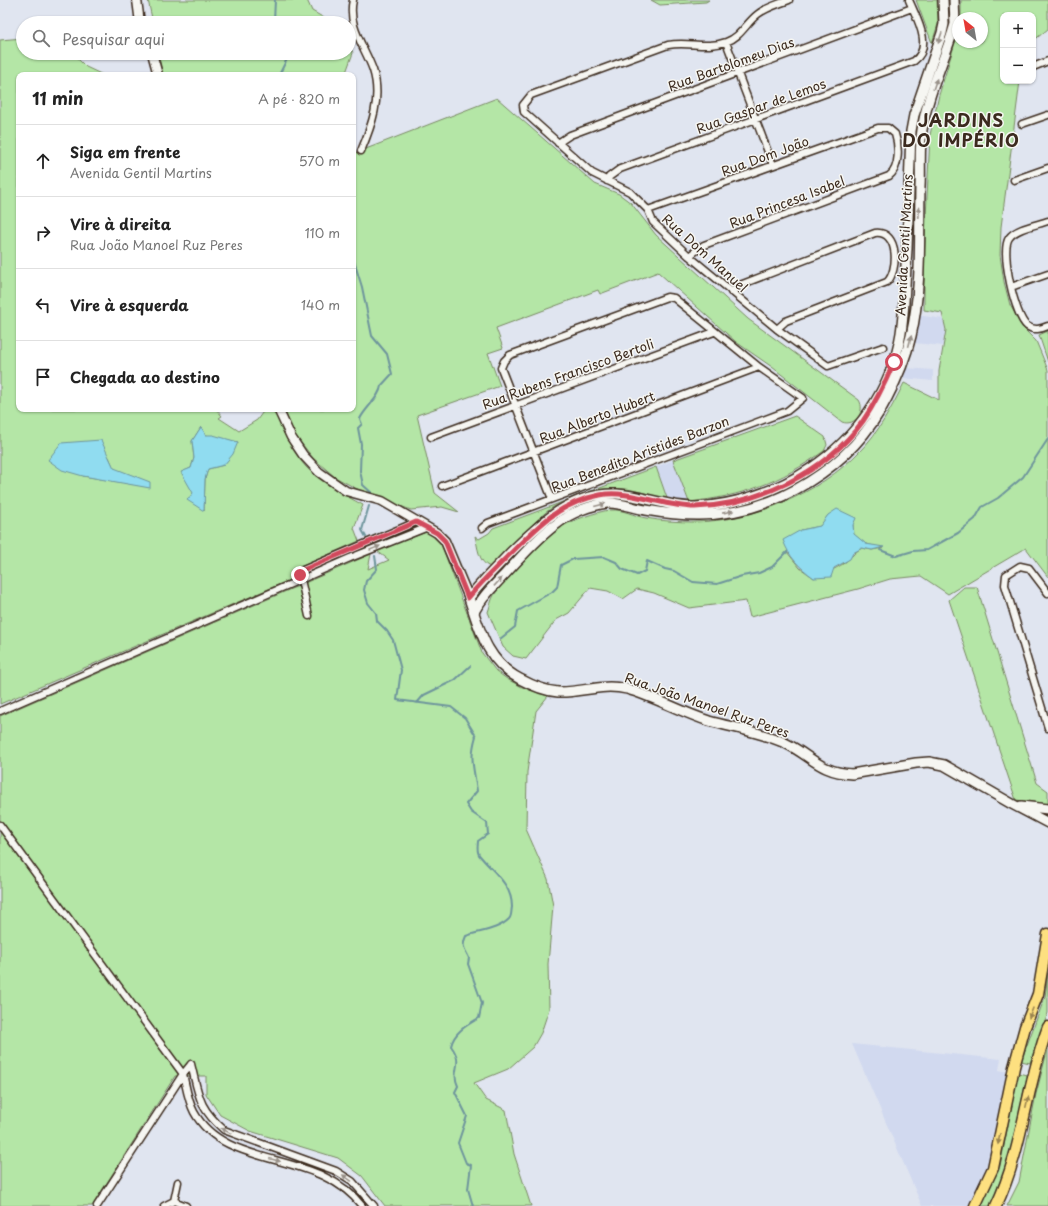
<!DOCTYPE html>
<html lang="pt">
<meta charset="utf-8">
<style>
:root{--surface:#fff;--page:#f6f6f6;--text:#222;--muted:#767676;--line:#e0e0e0}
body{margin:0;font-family:"Playpen Sans",sans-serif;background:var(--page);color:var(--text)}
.controls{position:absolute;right:12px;top:12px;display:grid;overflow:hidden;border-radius:8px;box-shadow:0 1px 3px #0004}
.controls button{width:36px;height:36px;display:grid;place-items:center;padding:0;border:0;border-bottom:1px solid var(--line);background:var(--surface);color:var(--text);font:20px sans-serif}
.compass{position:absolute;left:952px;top:12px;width:36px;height:36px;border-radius:50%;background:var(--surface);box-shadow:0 1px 3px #0004;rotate:329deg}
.stop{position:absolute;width:12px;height:12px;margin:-9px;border:3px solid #d1495b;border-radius:50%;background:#fff}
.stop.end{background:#d1495b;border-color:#fff;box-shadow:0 1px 4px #0008}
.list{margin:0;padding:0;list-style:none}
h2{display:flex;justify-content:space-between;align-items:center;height:52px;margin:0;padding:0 16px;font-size:17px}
h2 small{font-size:13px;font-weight:400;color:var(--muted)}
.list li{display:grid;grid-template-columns:26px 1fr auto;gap:12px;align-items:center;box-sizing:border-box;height:72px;padding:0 16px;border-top:1px solid var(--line)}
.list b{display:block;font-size:15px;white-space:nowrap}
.list p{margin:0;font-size:13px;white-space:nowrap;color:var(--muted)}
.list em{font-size:13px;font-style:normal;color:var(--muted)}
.icon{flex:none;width:22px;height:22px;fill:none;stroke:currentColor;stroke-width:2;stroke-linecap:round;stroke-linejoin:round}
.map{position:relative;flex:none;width:1048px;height:1206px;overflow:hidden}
.search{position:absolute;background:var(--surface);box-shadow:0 1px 3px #0004;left:16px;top:16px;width:340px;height:44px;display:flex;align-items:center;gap:10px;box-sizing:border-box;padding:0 14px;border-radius:22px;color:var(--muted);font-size:15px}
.panel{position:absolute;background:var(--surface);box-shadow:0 1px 3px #0004;left:16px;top:72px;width:340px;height:340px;border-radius:8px}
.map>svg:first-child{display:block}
.built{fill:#d1d9ef}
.green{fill:#b4e6a6;stroke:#788862;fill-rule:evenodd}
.water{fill:#90dcf0;stroke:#6e959c}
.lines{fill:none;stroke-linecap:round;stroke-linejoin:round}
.stream{stroke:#6e959c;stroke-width:2}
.minor-casing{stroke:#3b2a1e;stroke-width:9}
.tertiary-casing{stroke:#3b2a1e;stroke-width:11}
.secondary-casing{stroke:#3b2a1e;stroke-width:12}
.primary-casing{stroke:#3b2a1e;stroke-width:13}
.minor{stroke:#f6f6f2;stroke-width:6}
.tertiary{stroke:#f6f6f2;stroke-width:8}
.secondary{stroke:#f6f6f2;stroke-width:9}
.primary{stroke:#fde080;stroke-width:10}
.oneway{fill:#989088}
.oneway2{fill:#9c854f}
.route{stroke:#d1495b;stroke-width:5}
.labels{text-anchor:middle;stroke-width:3;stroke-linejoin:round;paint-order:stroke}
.street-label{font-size:13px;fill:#3b2a1e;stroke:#f6f6f2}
.district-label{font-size:17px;font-weight:bold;letter-spacing:1px;fill:#3b2a1e;stroke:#f6f6f2}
</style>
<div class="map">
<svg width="1048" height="1206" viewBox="0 0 1048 1206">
<rect width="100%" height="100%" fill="#e0e5f0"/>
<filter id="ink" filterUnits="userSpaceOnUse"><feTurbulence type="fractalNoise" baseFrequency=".025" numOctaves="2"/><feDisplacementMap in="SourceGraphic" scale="8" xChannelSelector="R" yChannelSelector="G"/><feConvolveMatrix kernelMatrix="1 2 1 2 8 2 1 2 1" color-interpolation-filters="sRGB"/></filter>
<g filter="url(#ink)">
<!-- built -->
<path class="built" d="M917 315 943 319 946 330 943 346 914 343Z
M906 368 933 370V381L903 378Z
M673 460 689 502 668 501 656 467Z
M852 1044 1001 1059 999 1070 1008 1072 987 1167 968 1206H922Z"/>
<!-- green -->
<path class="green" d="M148 0H307L312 11 333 23H153Z
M651 0H709L706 2 660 5Z
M916 0H937L938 24 932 43Z
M961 0H1048V29L1033 41V15H1003V81H1020L1001 227 1000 255 1004 282 1010 305 1024 329 1036 341 1048 370V577L1026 548 948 594 921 576 890 579 858 589 750 617 746 601 689 608 654 593 637 589 623 599 608 591 590 588 569 613 556 620 526 659 513 656 503 647 488 612C490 607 491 600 494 595 506 578 542 541 559 528 570 521 598 511 611 510 623 509 634 516 646 518 661 521 679 522 694 522 753 521 819 494 860 451 879 432 892 407 904 383L939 400V371L946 330 942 313 924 310V260L930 135 939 95 958 33V42H982V18H961ZM828 515 853 525V534L866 544 883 548 872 550 862 548C856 551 853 555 848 560 839 568 825 573 814 578L800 568 787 552 801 530 821 526Z
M23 38V53H76L75 56 86 67 103 75H19V409H216L222 416 219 418 239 431 257 420 265 409H275C280 429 292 451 306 467 320 482 344 495 363 505L354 528 359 541 298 568 294 578 0 704V40ZM201 427 206 435 238 442 224 465 208 469 205 479 204 511 182 472 191 468 194 458 192 441ZM109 457 114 469 150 487 83 476Z
M349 44 353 53 345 75H163L158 53H349Z
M497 98 595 184 619 194 631 203 656 235 748 319 859 400C866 411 855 427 842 422L772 367 736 342 658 272 600 294 598 290 496 328 503 348 488 353 500 386 417 415 435 493 459 512 442 507 411 510 361 491 335 477 313 458 295 435 284 409H353V154Z
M1048 331V362L1039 335Z
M795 416 825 437 827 445 824 451C779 483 743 496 689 502L673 460Z
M656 467 668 501C656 497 644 492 632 490 606 484 566 496 545 513 527 528 512 547 496 564L490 567C478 562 478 547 475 536L479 539 489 533 493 528Z
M426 532 434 535 440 541 482 653 496 671 507 679 522 687 548 696 536 711 527 772 526 829 548 879 553 906 548 964 549 1009 541 1033 533 1047 508 1069 474 1083 486 1100 506 1110 514 1154 531 1206H385L362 1176 338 1158 250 1131 220 1115 206 1094V1076H175L92 1206H0V716L371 554 368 569 389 560 377 551Z
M964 587H977L1037 783 1048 791V804L1016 800 949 600Z
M1048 973V1013L1030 1063 1021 1061 1045 997Z
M1048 1048V1206H1007L1019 1182 1036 1094Z
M1018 1073 1027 1075 1010 1160 1003 1182 991 1206H981L1000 1166Z"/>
<!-- water -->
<path class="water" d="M201 427 206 435H213L238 442 233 454 224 465 208 469 205 479 204 511 187 500 193 493 181 472 191 468 194 458 192 441Z
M101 440 114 468 150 482V488L83 476 62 470 48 460 61 443Z
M837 509 856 518 853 525 854 534 866 544 884 547 872 550 862 548 853 553 850 559 834 568 831 577 814 578C799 567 789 557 783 540L801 530 820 526 828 515Z"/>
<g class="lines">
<!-- stream -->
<path class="stream" d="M275 0 274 21 275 23
M279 75 290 53
M353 258 362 287 372 336 387 354 392 374 381 386C380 397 365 408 360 419L362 424 358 428 361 444 360 471 363 485 373 494
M366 537 362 530 369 506
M880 550 896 556 913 551 927 550 958 533 975 519 982 507 998 498 1023 477 1048 439
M375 556 377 569 366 581 364 590 368 603 376 613 377 621 387 631 393 640 401 670 397 700 451 707 465 718 476 736C469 760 474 767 477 791L466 804 471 812 487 823 488 834 478 841C478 846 476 852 480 856 493 872 512 884 512 907 511 911 512 916 509 919 498 930 480 931 466 936 461 947 465 949 469 958L468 964 482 1003 479 1018C467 1025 454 1032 451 1046 465 1065 450 1069 458 1086L455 1092 467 1116 458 1143 466 1163 471 1165 468 1189 473 1206
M500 639 515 627 518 611 552 592 557 587 561 565 573 559 604 557 616 562 622 569 637 575 645 571 647 561 665 569 674 571 693 582 717 584 742 576 759 573 772 567 787 552
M417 703 424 695 455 680 470 666"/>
<defs>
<path id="minor" d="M353 0C347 26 365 47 373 70 382 98 372 125 361 151
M789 0C779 4 767 7 758 14 746 23 741 37 726 42 706 49 687 41 668 45L531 95 523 105 524 112 592 173 630 192 648 210 653 222 689 256 777 329 828 366 883 347
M726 42 773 165
M1033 67 1048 61
M1022 124 1048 115
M558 143 570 135 912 8
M1014 180 1048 168
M607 181 609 177 620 169 914 61C934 47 916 17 909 0
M648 210 878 128H888L895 134C899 146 900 168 889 176L704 245 689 256
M1048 221C1037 225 1016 228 1009 238 1000 251 1015 317 1027 326 1034 331 1041 329 1048 326
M1011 287 1048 274
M731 292 740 285 875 233C900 230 898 272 887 282L786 321 777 329
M431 437 714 332
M442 486 759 367
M482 528 488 523 787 411 803 398 759 367 674 298 667 297 510 355 504 361 501 368 552 499
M1048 593 1029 568 1020 566 1006 575 1005 585 1048 728
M309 616 300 575 303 570 416 522
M0 711 350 558 428 527
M0 825 183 1074C186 1086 188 1101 194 1112 226 1171 319 1149 362 1206
M191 1064C199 1096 198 1107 224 1130L336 1171 352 1181 374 1206
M174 1201 186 1206
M97 1206 183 1074 191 1064
M164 1206 174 1201 178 1182"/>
<path id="tertiary" d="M137 0 140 23
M152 53 158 75
M278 409 291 437 303 455 319 472 346 491 382 501 437 533 445 541 469 598"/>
<path id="secondary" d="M943 0 944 24 942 33 914 115 911 131C910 170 908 210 907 249 905 277 905 305 901 333 892 389 857 438 810 469 777 491 736 505 696 507 668 507 644 496 617 494 571 492 540 524 510 553 496 568 481 582 469 598 480 631 487 662 520 679 531 685 546 691 558 692 582 693 601 683 627 689 655 697 681 712 709 721 734 728 761 732 785 743 812 756 819 772 852 774L916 763 929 762 944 765 1012 804 1048 823
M474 612C482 596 495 585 507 572 523 555 539 536 558 523 570 513 591 505 607 503 619 502 633 508 646 510 663 513 681 515 698 515 775 515 853 466 887 398 897 379 906 357 911 336 922 288 919 236 920 187 921 169 919 148 922 130 927 97 942 65 952 34L955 24 954 0
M1021 806 1048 809"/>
<path id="primary" d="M975 1206 993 1168 1014 1067 1025 1027 1038 994 1048 934
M996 1206C1023 1150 1026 1085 1048 1027"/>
</defs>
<!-- minor casing -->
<use href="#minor" class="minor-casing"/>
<!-- tertiary casing -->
<use href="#tertiary" class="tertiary-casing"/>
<!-- secondary casing -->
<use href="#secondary" class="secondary-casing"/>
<!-- primary casing -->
<use href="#primary" class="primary-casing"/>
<!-- minor -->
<use href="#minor" class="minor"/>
<!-- tertiary -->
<use href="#tertiary" class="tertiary"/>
<!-- secondary -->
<use href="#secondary" class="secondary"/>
<!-- primary -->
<use href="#primary" class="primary"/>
</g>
<!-- one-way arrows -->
<defs><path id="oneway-solid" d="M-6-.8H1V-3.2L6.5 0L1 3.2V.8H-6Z"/></defs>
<g class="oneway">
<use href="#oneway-solid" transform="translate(940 38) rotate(109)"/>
<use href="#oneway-solid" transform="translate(935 84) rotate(-71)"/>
<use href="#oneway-solid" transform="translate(919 212) rotate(-88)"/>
<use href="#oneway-solid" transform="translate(910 341) rotate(-76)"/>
<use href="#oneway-solid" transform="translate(600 505) rotate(-15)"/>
<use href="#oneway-solid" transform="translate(728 512) rotate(-11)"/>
<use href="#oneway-solid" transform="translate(375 548) rotate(-22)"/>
<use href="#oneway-solid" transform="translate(498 582) rotate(-47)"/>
<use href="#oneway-solid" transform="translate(226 1131) rotate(-152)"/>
<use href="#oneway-solid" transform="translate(275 1160) rotate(15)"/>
<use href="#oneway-solid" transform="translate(347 1178) rotate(-145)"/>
</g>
<g class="oneway2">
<use href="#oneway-solid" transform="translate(1031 1013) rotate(112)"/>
<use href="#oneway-solid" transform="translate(1027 1102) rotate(-77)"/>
<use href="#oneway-solid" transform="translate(999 1139) rotate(101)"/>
</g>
</g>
<g class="lines" filter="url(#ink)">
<!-- route -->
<path class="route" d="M300 575 303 570 416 522 437 533 445 541 468 598C481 582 496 568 510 554 538 526 559 503 600 495 628 489 664 507 695 507 758 505 826 472 863 421 876 402 885 383 894 362"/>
</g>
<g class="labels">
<!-- street labels -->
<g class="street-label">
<text transform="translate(731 64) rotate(-20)" y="5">Rua Bartolomeu Dias</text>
<text transform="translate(761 106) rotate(-20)" y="5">Rua Gaspar de Lemos</text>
<text transform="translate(765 156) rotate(-20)" y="5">Rua Dom João</text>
<text transform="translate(787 202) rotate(-21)" y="5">Rua Princesa Isabel</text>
<text transform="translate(904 245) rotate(-87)" y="5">Avenida Gentil Martins</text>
<text transform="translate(705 253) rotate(42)" y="5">Rua Dom Manuel</text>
<text transform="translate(568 374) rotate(-20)" y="5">Rua Rubens Francisco Bertoli</text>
<text transform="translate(597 417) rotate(-21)" y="5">Rua Alberto Hubert</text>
<text transform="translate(640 454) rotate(-21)" y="5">Rua Benedito Aristides Barzon</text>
<text transform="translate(707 705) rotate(19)" y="5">Rua João Manoel Ruz Peres</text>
</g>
<!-- district labels -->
<g class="district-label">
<text x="961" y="127">JARDINS<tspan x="961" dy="20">DO IMPÉRIO</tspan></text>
</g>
</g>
</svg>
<div class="controls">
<button>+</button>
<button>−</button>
</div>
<svg class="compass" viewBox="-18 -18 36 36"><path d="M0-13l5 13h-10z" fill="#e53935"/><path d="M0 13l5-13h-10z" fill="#767676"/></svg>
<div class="stop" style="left:894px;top:362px"></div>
<div class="stop end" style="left:300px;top:575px"></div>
<div class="search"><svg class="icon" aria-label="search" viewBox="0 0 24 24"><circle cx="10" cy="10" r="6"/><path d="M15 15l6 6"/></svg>Pesquisar aqui</div>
<section class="panel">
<h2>11 min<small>A pé · 820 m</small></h2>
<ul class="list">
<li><svg class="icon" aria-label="ahead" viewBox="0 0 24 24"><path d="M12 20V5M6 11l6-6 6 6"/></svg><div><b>Siga em frente</b><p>Avenida Gentil Martins</p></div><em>570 m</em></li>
<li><svg class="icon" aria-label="right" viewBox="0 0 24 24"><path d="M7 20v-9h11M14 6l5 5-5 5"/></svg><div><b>Vire à direita</b><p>Rua João Manoel Ruz Peres</p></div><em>110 m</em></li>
<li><svg class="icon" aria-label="left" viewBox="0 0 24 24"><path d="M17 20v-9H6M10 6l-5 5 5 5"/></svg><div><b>Vire à esquerda</b></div><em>140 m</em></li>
<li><svg class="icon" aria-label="arrive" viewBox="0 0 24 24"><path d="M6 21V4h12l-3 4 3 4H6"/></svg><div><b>Chegada ao destino</b></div></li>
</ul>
</section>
</div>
